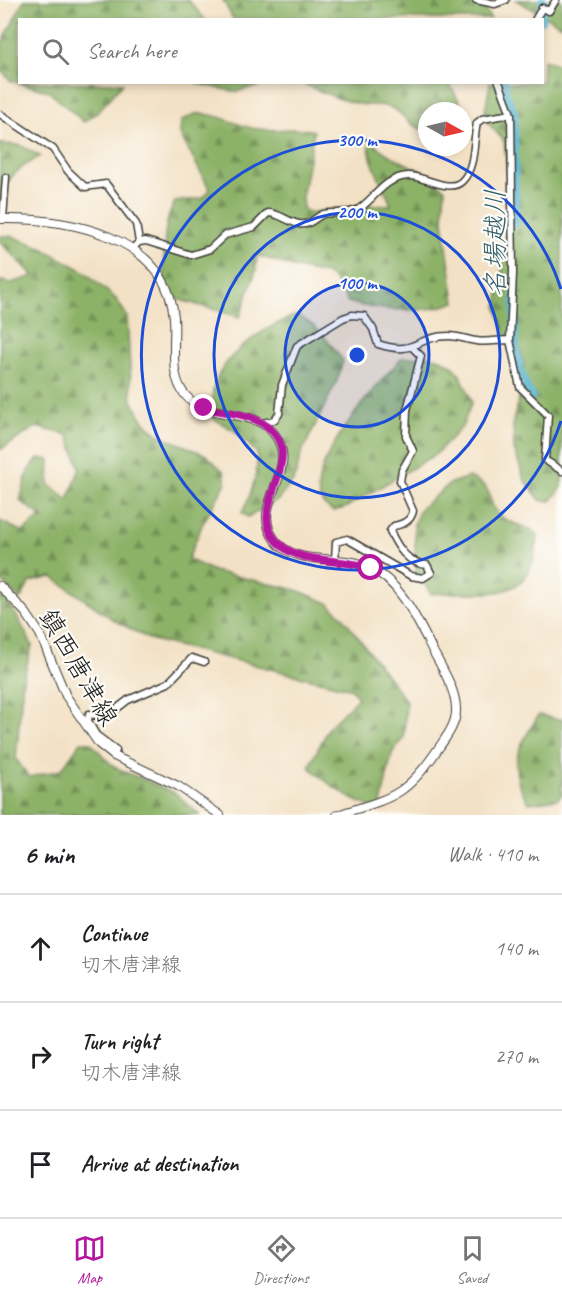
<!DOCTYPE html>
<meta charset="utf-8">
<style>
:root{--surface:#fff;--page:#f2f2f2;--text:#202124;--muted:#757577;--line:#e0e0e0;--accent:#b5179e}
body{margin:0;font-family:Caveat,"Klee One",sans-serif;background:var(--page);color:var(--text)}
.compass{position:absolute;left:418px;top:102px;width:54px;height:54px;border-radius:50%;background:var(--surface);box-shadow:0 3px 9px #0003;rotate:98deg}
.stop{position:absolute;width:18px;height:18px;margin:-14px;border:4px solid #b5179e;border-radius:50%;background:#fff}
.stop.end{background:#b5179e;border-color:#fff;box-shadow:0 2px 6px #0008}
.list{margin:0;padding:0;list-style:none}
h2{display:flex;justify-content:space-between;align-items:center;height:78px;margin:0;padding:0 24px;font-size:26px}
h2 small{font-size:20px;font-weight:400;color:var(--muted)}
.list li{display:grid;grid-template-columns:39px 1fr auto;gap:18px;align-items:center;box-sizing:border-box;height:108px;padding:0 24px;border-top:2px solid var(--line)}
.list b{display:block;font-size:22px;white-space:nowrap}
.list p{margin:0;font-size:20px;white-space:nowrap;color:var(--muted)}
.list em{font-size:20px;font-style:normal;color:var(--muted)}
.icon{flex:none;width:33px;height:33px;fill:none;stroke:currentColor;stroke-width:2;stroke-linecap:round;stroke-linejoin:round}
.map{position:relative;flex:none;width:562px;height:815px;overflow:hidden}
.search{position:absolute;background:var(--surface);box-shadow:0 3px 9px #0003;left:18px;right:18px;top:18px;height:66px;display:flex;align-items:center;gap:15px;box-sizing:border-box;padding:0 21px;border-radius:0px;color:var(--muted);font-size:22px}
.sheet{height:402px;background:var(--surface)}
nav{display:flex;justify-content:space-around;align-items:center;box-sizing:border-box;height:84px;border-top:2px solid var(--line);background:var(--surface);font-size:16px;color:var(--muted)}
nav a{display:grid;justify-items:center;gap:3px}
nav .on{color:var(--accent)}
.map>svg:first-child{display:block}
.forest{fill:url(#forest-firs);stroke:#546742;stroke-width:1.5}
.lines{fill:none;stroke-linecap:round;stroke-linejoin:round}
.river{stroke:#52b3d0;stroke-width:8}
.minor-casing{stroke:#3c3a35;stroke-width:9}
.major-casing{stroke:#3c3a35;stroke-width:10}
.minor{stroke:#fff;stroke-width:6}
.major{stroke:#fff;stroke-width:8}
.route{stroke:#b5179e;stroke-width:8}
.ring{fill:none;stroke:#1d4ed8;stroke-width:3}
.labels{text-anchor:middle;stroke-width:4.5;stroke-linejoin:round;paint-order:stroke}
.street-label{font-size:26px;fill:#1c1c1c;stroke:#fdfcf7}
.water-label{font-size:27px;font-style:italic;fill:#34606d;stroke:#fdfcf7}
.centre{fill:#1d4ed8;stroke:#fdfcf7;stroke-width:3}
.ring-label{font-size:18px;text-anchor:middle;font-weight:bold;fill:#1d4ed8;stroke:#fdfcf7;stroke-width:4.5;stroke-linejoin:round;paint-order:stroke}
</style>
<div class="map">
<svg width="562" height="815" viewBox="0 0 562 815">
<defs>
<pattern id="forest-firs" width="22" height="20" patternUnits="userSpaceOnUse" patternTransform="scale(1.5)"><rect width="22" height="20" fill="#8cb268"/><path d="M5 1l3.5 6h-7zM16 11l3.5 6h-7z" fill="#729055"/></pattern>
</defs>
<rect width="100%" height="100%" fill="#fdfcf7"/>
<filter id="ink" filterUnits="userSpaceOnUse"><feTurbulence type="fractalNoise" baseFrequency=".0167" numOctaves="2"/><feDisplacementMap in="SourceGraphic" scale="12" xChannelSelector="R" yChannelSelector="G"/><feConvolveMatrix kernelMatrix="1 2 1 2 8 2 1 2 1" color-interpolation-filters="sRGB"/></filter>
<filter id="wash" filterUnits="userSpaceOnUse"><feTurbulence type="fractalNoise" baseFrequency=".008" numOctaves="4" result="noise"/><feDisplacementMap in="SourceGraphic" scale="24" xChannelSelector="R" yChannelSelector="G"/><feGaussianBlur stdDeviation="1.35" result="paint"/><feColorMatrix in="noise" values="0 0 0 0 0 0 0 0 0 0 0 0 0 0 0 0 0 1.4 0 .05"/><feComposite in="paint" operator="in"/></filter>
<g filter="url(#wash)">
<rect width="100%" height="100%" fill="#f3e1c5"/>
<!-- forest -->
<path class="forest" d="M24 0H188L205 19 20 20V82L123 83 97 113 84 122 48 91 11 81 1 70V45Z
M223 0H480L491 19H233Z
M516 0H562V26Z
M543 60 562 65V487L551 501H541L524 479 514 449 513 421 522 387 524 362 505 335 497 308 507 230 509 186 504 141 487 122 485 111 490 83 542 82Z
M196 83H256L259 86 235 92Z
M302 83H449L468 118V132L463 133V111H427V131C405 126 404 111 389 107 380 104 369 106 360 104 342 101 319 91 302 83Z
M195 114C218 112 235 126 258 129 278 132 290 126 314 131L302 198 303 208 309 213 363 205H391C383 183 368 164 369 139 390 162 424 166 445 189L443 220 455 302C428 314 376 311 348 302L334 279 326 274 296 268 257 255 256 270 240 317 177 299 164 291C165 263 160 226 175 202L203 198 210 190 180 134 181 121Z
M0 144 20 145 40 156C12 174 9 173 0 206Z
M0 236H11L38 246 84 271 116 299 127 316 132 401 143 420 157 434 206 455 224 472 226 483 203 523 188 559 213 571 297 590 328 603 343 617 406 701 404 737 392 753 380 809C355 805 328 784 309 767L329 727 358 698 352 689 149 639 114 620 52 577 30 582 20 600 0 579V521L23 532 41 516 20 501 28 471 39 458 50 460 49 484 68 500 80 468 68 435 36 427 0 450V281L11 283 34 276 0 242Z
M296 315C317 324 330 343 343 361L337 381 302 452 294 480 278 500 248 517 242 513C252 494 258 475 257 453L235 431 214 419C200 367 255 332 296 315Z
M429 356C459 362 462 377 472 402L462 427 436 454 345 508 333 511C281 488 382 379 402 358Z
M469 477C500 491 482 497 500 515 509 526 528 524 538 535 532 610 486 589 431 594L416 571 414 524 420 509 451 483Z
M0 595 12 607 32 645 23 680 16 759 29 777 61 770 81 742H90L114 767 175 793 200 815H0Z
M539 715 560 720 562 718V795L557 799 529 803C504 767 519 746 539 715Z"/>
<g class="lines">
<!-- river -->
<path class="river" d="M541 20 543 0
M505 82V93L514 112 515 223
M515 275C516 314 509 363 532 397"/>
</g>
</g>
<g filter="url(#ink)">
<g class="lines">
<defs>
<path id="minor" d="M476 0 495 4 506 0
M535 20 542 8 549 11 556 0
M499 82 511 114 513 273 510 340 520 387 548 415 545 460 562 471
M0 114 53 149 68 171 85 187 106 184 136 224 139 242
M3 219 6 177
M133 248 139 242 146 241 191 255 210 249 225 235 254 227 268 213C279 213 288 222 299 224 310 226 314 218 323 214 335 211 349 216 359 209 377 196 384 178 408 176 423 175 449 194 462 181 476 167 473 140 477 123L482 119 511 114
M263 423 274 420 279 414 282 385 297 346 343 318 352 315 364 316 373 329 378 344C417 357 414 336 449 336 459 336 467 340 476 341 487 343 499 340 510 340
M335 560 336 542 347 539 411 576 423 578 431 573 427 565C407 563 398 548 390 531L394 526C403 524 411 521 413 511L400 481 402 470 413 451 406 436 407 410 421 356 412 347
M114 756 116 750 96 735 88 721 89 714 102 716 110 714 128 700 168 683 192 658 204 662"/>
<path id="major" d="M0 219C66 218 166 234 174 317 176 342 168 376 186 396 211 424 263 403 280 444 293 478 250 507 275 540 296 568 340 553 369 567 398 581 414 613 428 641 437 661 457 688 456 711 456 724 447 736 440 746 406 797 394 797 337 815
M0 586 26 613 40 634 66 696 99 744 114 756 178 786 220 815"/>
</defs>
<!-- minor casing -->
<use href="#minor" class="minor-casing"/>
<!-- major casing -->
<use href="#major" class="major-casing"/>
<!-- minor -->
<use href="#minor" class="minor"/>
<!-- major -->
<use href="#major" class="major"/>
</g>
</g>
<g class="lines" filter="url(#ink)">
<!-- route -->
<path class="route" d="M204 408C223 412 246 413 262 423 318 457 232 513 286 549 306 563 345 559 371 568"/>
</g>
<!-- distance rings -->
<circle cx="357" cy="355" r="72" fill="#1d4ed8" fill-opacity=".12"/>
<g class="ring">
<circle cx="357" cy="355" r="72"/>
<circle cx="357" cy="355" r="143"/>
<path d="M561 421A215 215 0 1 1 561 289"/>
</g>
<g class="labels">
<!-- street labels -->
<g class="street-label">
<text transform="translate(79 667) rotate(60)" y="9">鎮西唐津線</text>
</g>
<!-- water labels -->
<g class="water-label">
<text transform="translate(495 243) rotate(-90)" y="9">名場越川</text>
</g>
</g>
<circle cx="357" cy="355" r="9" class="centre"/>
<g class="ring-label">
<text x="357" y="146">300 m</text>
<text x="357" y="218">200 m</text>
<text x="357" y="289">100 m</text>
</g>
</svg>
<svg class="compass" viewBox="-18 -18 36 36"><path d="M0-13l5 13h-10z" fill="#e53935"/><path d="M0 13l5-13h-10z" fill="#757577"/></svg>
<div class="stop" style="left:371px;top:568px"></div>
<div class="stop end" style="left:204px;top:408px"></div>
<div class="search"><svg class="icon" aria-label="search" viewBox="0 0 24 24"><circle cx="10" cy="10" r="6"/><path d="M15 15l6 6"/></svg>Search here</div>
</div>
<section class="sheet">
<h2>6 min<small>Walk · 410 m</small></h2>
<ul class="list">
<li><svg class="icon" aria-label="ahead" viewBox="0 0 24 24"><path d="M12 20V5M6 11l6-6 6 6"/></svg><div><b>Continue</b><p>切木唐津線</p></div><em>140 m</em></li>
<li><svg class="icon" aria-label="right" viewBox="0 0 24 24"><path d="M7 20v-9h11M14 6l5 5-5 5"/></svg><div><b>Turn right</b><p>切木唐津線</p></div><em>270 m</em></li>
<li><svg class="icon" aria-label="arrive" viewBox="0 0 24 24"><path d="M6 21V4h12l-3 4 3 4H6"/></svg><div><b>Arrive at destination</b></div></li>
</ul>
</section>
<nav>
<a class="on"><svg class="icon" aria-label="map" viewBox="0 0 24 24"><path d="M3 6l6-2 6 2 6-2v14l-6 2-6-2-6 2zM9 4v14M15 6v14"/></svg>Map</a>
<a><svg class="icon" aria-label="directions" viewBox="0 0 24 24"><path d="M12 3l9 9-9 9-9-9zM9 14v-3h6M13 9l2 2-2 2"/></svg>Directions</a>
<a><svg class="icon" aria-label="saved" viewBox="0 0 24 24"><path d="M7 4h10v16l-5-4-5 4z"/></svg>Saved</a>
</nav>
